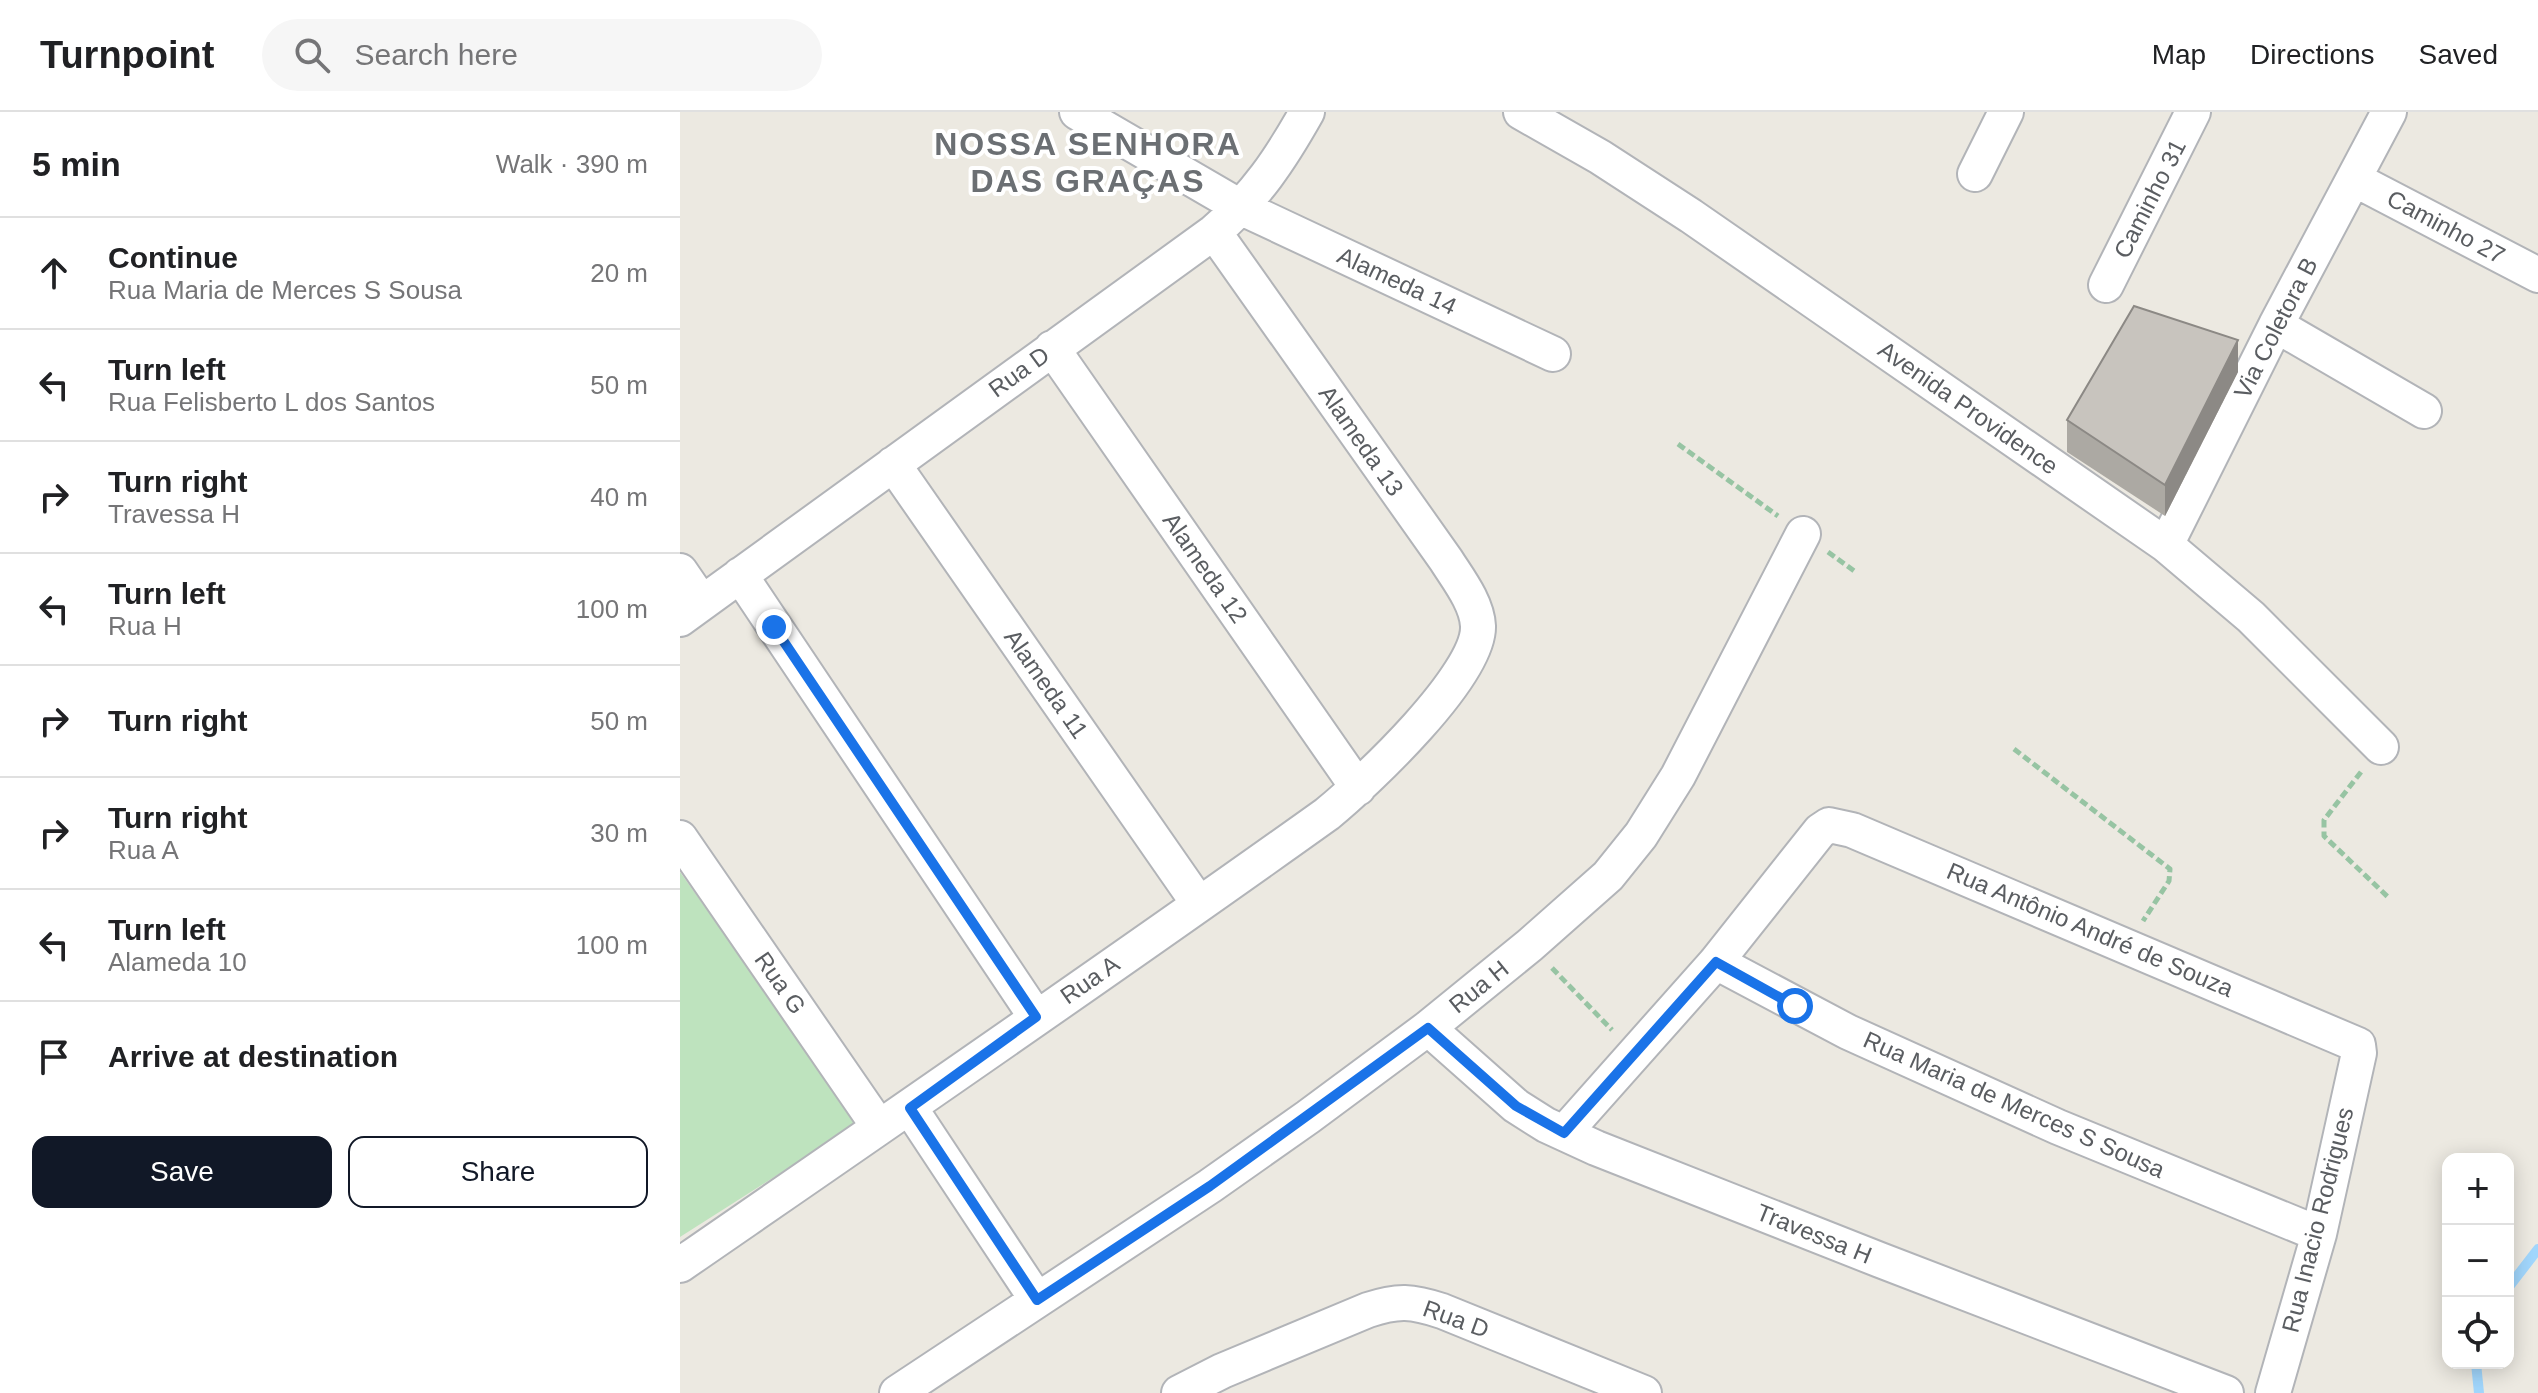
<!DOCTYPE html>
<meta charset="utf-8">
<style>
:root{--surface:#fff;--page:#f6f6f6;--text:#202124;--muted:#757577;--line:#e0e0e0;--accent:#111827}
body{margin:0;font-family:Arial,sans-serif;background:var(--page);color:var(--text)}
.controls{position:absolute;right:24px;bottom:24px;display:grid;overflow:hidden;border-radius:16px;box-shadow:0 4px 20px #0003}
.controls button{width:72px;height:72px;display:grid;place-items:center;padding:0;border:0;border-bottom:2px solid var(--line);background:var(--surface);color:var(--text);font:40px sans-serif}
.stop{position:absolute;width:24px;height:24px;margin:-18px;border:6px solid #1a73e8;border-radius:50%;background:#fff}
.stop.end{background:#1a73e8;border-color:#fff;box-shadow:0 2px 8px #0008}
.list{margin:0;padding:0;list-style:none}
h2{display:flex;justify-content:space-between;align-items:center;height:104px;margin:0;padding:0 32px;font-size:34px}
h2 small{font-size:26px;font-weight:400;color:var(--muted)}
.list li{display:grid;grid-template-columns:52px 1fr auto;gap:24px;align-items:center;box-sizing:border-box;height:112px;padding:0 32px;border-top:2px solid var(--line)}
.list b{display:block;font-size:30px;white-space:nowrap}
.list p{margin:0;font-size:26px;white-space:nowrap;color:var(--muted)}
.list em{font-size:26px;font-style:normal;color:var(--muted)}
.actions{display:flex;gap:16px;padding:24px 32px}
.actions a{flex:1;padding:18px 0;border:2px solid var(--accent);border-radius:16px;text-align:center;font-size:28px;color:var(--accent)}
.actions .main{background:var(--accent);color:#fff}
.icon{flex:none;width:44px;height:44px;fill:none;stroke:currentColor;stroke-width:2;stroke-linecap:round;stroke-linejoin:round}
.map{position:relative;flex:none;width:1858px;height:1281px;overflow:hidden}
header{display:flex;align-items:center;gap:48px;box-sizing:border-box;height:112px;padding:0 40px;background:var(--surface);border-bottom:2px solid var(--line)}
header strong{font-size:38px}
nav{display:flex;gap:44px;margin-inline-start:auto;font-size:28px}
.search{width:560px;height:72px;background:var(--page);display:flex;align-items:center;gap:20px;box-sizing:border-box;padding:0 28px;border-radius:44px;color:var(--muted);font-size:30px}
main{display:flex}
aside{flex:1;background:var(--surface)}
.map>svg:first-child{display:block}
.green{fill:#bee3be}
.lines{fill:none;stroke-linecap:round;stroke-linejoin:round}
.stream{stroke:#a1d6fc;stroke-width:10}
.street-casing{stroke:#b2b4b8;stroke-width:38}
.path{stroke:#97c4a3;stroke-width:5;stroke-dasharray:8 4;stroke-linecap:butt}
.street{stroke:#fff;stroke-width:34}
.wall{fill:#aca9a3}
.shaded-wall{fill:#8c8985}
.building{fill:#c8c4be;stroke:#8c8985;stroke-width:2}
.route{stroke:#1a73e8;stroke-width:10}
.labels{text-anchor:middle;stroke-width:8;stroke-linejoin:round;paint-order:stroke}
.street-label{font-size:24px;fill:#5a5d61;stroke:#fff}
.district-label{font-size:32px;font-weight:bold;letter-spacing:2px;fill:#6b6f73;stroke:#fff}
</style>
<header>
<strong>Turnpoint</strong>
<div class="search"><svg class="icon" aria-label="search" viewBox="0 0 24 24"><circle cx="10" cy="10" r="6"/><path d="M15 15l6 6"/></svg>Search here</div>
<nav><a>Map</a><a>Directions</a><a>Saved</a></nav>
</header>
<main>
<aside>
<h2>5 min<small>Walk · 390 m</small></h2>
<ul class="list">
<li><svg class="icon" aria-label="ahead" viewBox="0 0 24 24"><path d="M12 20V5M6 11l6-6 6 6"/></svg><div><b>Continue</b><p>Rua Maria de Merces S Sousa</p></div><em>20 m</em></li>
<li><svg class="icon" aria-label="left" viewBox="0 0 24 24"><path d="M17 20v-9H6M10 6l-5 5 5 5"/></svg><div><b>Turn left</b><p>Rua Felisberto L dos Santos</p></div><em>50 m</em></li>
<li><svg class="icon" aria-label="right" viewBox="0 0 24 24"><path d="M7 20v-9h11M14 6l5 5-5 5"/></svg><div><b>Turn right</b><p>Travessa H</p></div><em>40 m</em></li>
<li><svg class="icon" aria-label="left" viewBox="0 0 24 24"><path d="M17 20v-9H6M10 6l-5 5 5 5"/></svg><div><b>Turn left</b><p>Rua H</p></div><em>100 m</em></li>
<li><svg class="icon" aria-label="right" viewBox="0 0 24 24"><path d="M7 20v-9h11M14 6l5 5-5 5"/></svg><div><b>Turn right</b></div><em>50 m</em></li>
<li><svg class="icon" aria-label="right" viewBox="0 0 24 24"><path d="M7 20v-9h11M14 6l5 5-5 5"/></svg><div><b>Turn right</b><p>Rua A</p></div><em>30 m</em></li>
<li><svg class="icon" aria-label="left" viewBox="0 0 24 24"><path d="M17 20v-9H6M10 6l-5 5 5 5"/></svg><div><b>Turn left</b><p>Alameda 10</p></div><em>100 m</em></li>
<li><svg class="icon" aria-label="arrive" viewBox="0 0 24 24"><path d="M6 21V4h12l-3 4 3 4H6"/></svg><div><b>Arrive at destination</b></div></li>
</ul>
<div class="actions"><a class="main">Save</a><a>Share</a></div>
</aside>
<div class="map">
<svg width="1858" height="1281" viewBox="0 0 1858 1281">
<rect width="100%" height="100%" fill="#ece9e1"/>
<!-- green -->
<path class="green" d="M0 760 179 1011 0 1125Z"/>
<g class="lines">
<!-- stream -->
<path class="stream" d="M1828 1176 1858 1137
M1796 1251 1799 1281"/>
<defs>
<path id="street" d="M397 0 562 96 873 242
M841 0 920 45 1011 104 1486 433 1571 505 1701 635
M1295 62 1326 0
M1674 67 1858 163
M1426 173 1513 0
M1596 213 1744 299
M372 236 678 676
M213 352 519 792
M1486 433 1596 213 1709 0
M0 459 22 491
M60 463 356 905
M0 507 534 120C576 84 600 48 627 0
M0 726 199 1015
M1036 850 1168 920 1378 1015 1639 1122
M748 916 836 994 866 1013 916 1036 1200 1148 1546 1281
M230 996 357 1188
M884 1021 1036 850 1140 719 1149 713 1172 718 1678 933 1679 941 1639 1122 1593 1281
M0 1153C216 1004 433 855 647 702 685 671 800 563 798 514 797 491 778 467 766 448L534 120
M217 1281 530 1074 628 1005 748 916 850 833 928 764 961 723 998 664 1123 422
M499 1281 542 1259 688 1198C718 1188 732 1189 762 1199L964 1281"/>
</defs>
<!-- street casing -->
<use href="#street" class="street-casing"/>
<!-- path -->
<path class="path" d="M998 332 1098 404
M1148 440 1177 461
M1334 637 1490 757 1489 769 1463 809
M1681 660 1644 708V724L1709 786
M872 856 932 918"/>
<!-- street -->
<use href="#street" class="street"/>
</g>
<!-- wall -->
<path class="wall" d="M1558 260 1485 404 1387 340V308Z"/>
<!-- shaded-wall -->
<path class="shaded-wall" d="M1558 228V260L1485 404V373Z"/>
<!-- building -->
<path class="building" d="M1454 194 1558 228 1485 373 1387 308Z"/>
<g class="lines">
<!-- route -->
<path class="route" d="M94 515 356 905 230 996 357 1188 530 1074 748 916 836 994 884 1021 1036 850 1115 894"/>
</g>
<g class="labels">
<!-- street labels -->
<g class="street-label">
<text transform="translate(1470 87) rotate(-63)" y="8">Caminho 31</text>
<text transform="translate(1766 115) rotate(28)" y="8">Caminho 27</text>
<text transform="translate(717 169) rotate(25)" y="8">Alameda 14</text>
<text transform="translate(1596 216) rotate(-63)" y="8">Via Coletora B</text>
<text transform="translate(339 260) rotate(-36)" y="8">Rua D</text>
<text transform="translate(1288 296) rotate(35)" y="8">Avenida Providence</text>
<text transform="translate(681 329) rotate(55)" y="8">Alameda 13</text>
<text transform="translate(525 456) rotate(55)" y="8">Alameda 12</text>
<text transform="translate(366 572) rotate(55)" y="8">Alameda 11</text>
<text transform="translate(1410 818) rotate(23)" y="8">Rua Antônio André de Souza</text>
<text transform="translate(410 868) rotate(-35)" y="8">Rua A</text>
<text transform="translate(100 871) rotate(55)" y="8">Rua G</text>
<text transform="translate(799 875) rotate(-39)" y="8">Rua H</text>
<text transform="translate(1334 993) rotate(24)" y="8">Rua Maria de Merces S Sousa</text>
<text transform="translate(1638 1108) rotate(-76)" y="8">Rua Inacio Rodrigues</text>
<text transform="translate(1134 1122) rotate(22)" y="8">Travessa H</text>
<text transform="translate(776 1207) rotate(20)" y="8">Rua D</text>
</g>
<!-- district labels -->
<g class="district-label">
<text x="408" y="43">NOSSA SENHORA<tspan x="408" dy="37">DAS GRAÇAS</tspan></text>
</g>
</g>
</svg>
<div class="controls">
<button>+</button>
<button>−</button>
<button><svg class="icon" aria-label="locate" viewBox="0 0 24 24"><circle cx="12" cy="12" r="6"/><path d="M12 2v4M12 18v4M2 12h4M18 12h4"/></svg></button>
</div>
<div class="stop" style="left:1115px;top:894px"></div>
<div class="stop end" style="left:94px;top:515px"></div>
</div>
</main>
